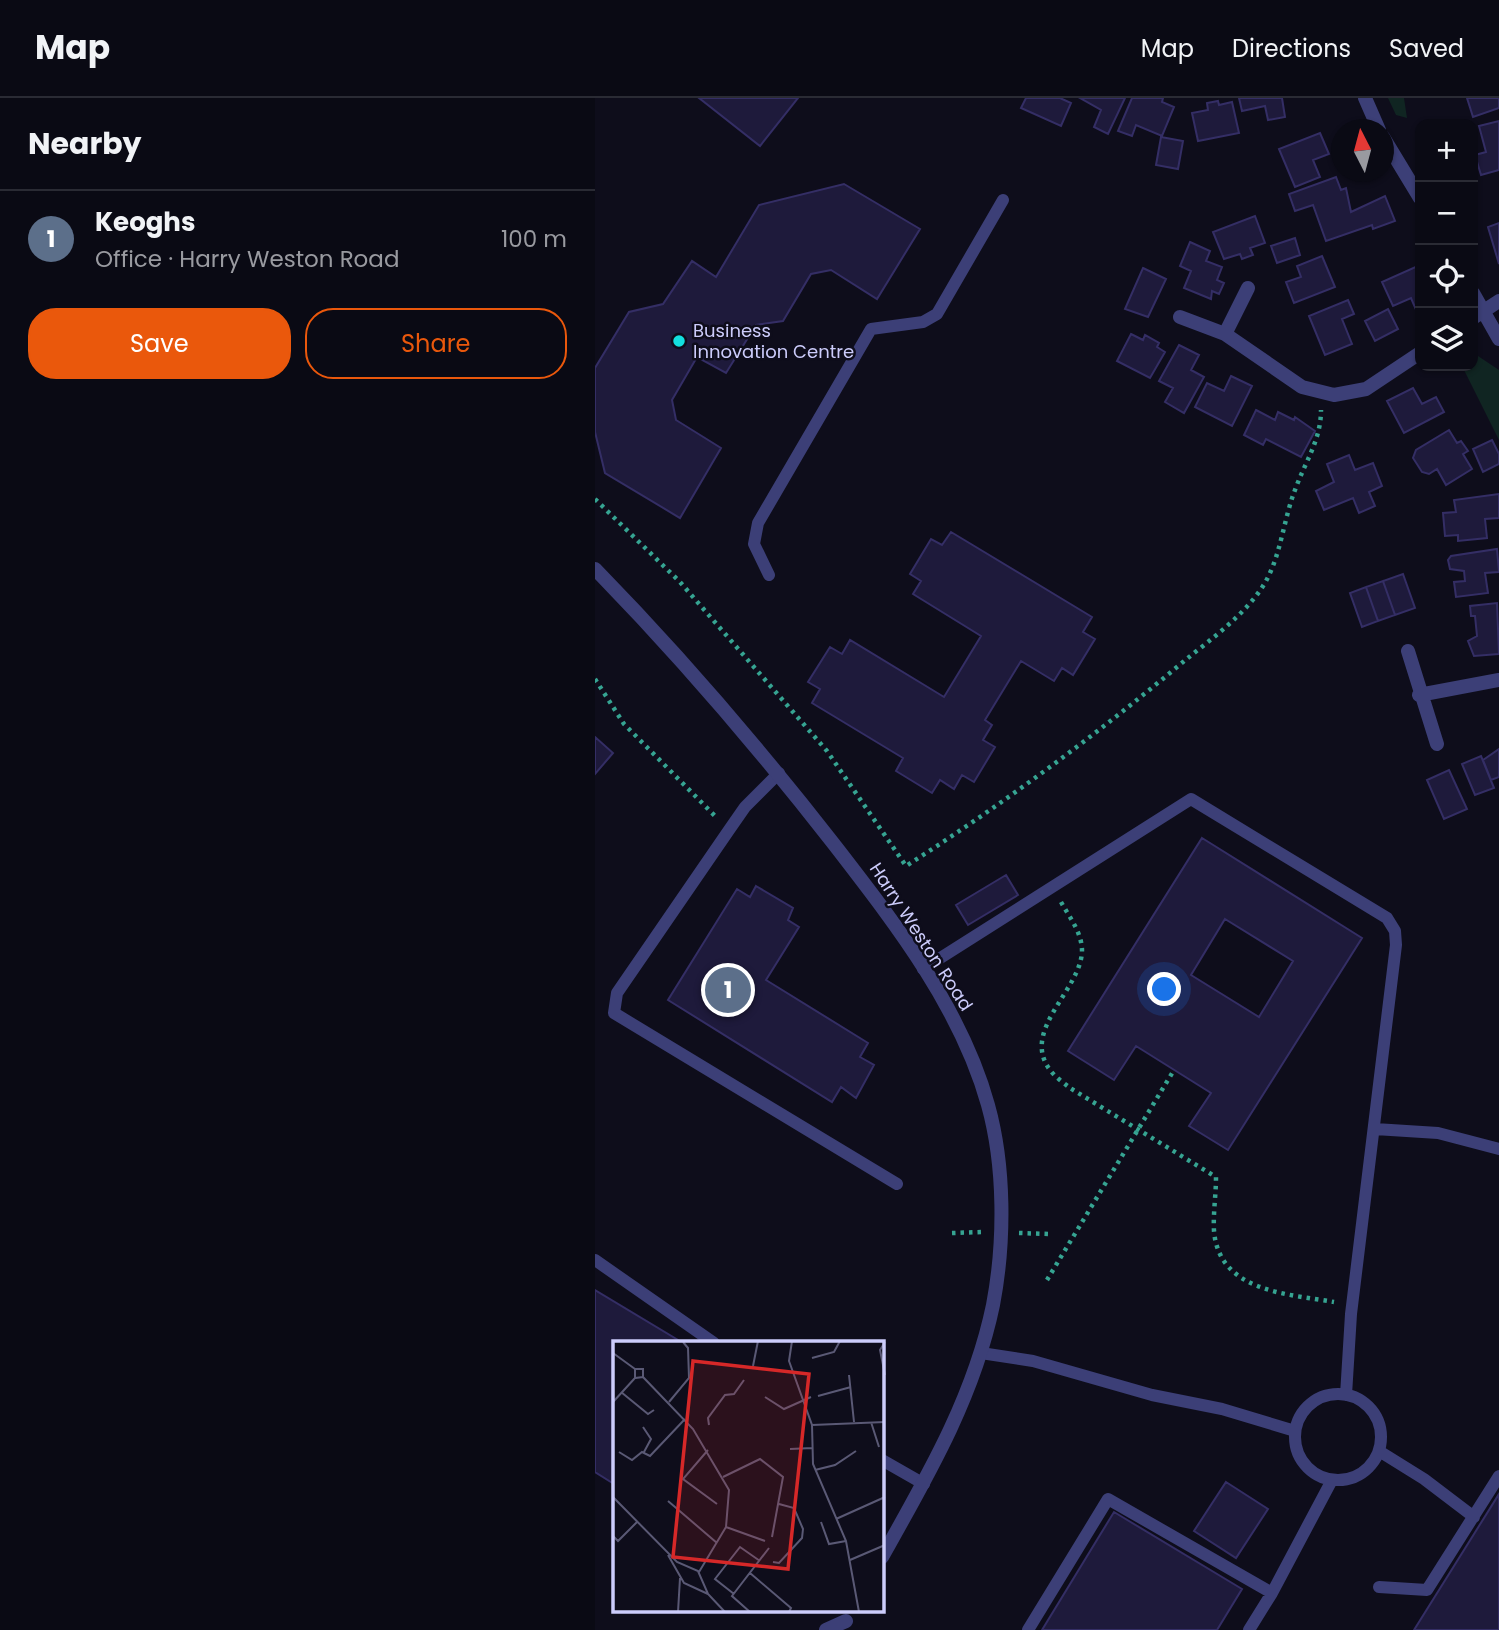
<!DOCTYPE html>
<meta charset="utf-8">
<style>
:root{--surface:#0a0a14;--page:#181822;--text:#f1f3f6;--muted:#999aa0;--line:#2a2b34;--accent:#ea580c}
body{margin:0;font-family:Poppins,sans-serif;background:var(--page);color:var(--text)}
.controls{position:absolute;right:21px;top:21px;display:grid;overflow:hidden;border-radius:14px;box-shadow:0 2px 5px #0004}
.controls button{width:63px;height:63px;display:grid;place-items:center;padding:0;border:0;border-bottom:2px solid var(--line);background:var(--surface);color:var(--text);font:35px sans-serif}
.compass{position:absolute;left:736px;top:21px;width:63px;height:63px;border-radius:50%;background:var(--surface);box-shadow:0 2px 5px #0004;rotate:354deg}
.you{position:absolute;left:570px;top:892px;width:24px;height:24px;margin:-18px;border:5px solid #fff;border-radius:50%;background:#1a73e8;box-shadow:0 0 0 10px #1a73e833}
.badge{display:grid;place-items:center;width:46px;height:46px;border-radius:50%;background:var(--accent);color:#fff;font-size:23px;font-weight:700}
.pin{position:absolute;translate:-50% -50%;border:4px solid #fff;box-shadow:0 2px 7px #0006}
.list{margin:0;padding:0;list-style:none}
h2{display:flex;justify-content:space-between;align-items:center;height:91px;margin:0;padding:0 28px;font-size:30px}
h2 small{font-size:23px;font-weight:400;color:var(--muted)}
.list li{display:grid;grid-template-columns:46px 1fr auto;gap:21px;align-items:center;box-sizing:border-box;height:98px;padding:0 28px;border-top:2px solid var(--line)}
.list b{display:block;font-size:26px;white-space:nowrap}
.list p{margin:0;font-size:23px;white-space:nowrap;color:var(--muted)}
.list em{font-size:23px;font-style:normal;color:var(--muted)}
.actions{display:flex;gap:14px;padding:21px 28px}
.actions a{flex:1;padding:16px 0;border:2px solid var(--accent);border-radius:28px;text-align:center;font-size:24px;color:var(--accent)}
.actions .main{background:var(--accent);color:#fff}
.icon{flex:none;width:38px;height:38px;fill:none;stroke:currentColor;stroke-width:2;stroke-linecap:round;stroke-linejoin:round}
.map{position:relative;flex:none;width:904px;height:1532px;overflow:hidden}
header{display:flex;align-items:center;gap:42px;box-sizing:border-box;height:98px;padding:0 35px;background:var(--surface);border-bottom:2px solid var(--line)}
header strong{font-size:33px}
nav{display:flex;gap:38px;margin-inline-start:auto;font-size:24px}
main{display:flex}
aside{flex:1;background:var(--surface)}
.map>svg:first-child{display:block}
.green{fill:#102522}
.building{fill:#1e1a3b;stroke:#342e65;stroke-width:2;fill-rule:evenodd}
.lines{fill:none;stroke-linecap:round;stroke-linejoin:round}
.path{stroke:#36a492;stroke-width:4.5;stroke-dasharray:3.5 5;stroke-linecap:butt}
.lane{stroke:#3c3f77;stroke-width:12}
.street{stroke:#3c3f77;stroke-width:14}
.poi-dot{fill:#13dfdf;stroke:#0e0d1b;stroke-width:2.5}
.labels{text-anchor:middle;stroke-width:5;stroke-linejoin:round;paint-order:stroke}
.poi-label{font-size:18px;fill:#ccccfb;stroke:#0e0d1b;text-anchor:start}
.street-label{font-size:18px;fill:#ccccfb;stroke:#0e0d1b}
.inset-road{fill:none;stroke:#5a5975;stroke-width:2}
.view{fill:#d62828;fill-opacity:0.15;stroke:#d62828;stroke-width:3.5}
.inset-edge{fill:none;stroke:#ccccfb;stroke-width:3.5}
</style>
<header>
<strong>Map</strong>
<nav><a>Map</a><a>Directions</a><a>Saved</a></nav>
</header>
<main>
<aside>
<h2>Nearby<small></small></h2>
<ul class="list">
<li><span class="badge" style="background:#5c6f8a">1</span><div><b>Keoghs</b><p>Office · Harry Weston Road</p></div><em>100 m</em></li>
</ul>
<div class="actions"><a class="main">Save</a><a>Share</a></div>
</aside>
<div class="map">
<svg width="904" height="1532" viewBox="0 0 904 1532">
<rect width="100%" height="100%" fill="#0e0d1b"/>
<!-- green -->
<path class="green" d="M793 0H809L812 20 801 17Z
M878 258H883L904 272V342L867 268H878Z"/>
<!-- building -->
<path class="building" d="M104 0H203L165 48Z
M431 0H465L476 5 466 28 426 10Z
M485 0H530L513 36 499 29 506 12Z
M537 0H568L567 4 579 9 567 38 541 27 537 38 523 33Z
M644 0H687L690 19 673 22 670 8 647 13Z
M872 0H904V10L878 19Z
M623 3 624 7 637 4 644 35 603 43 597 15 613 12 612 5Z
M904 23V72L886 77 880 57 891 54 884 28Z
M725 35 734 56 718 62 725 79 700 89 684 51Z
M566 39 588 43 583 71 561 67Z
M741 79 746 92 751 90 756 114 790 98 800 123 778 131 777 127 731 143 718 107 700 113 694 96Z
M249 86 325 131 282 201 236 172 216 176 188 223 161 227 131 275 102 259 77 302 81 322 126 350 85 420 10 375 0 334V270L34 214 68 206 97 163 121 179 164 107Z
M660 118 670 145 655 150 658 157 647 161 645 156 629 161 618 134Z
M904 125V166L893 129Z
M700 140 705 157 682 165 676 148Z
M595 144 615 153 611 163 627 169 622 182 629 185 624 196 617 193 616 201 589 190 596 173 585 168Z
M727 158 740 189 699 205 691 184 706 179 702 168Z
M825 167V213L822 214 816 200 798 208 787 184Z
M548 170 571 181 553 219 530 211Z
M753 202 759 216 747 221 757 246 730 257 714 218Z
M793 211 803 231 780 243 770 223Z
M536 236 548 242 550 237 564 245 562 249 570 254 555 280 522 263Z
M584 247 604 257 596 272 609 279 589 315 570 304 578 290 564 283Z
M636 278 657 288 637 328 600 309 612 285 629 293Z
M818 290 827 306 841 299 849 314 809 335 792 303Z
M661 312 680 322 683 314 699 322 700 319 720 333 706 359 671 341 668 347 649 337Z
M854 332 862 345 866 343 873 353 868 356 877 371 851 387 842 371 834 376 827 374 818 360 821 352Z
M897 342 904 356V366L888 374 878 351Z
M754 357 760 372 778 365 787 388 774 394 780 408 764 415 758 400 729 412 721 393 739 384 732 366Z
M904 396V420L890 421 892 440 863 443V437L850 438 848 415 861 414 859 402Z
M356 434 497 519 488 534 500 541 478 577 467 570 459 583 426 563 390 622 397 627 388 642 400 649 379 684 367 677 359 691 345 682 337 695 301 673 308 660 217 605 225 591 213 584 235 549 247 556 255 542 349 599 386 538 318 496 326 483 315 476 336 441 347 447Z
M902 451 904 474 890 475 893 495 861 499 859 484 870 483 869 473 855 471 853 462 856 458Z
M808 476 820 510 800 517 788 483Z
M788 483 800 517 783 523 771 489Z
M771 489 783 523 767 529 755 495Z
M902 505 904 556 879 558 873 543 882 538 880 518H876L875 508Z
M0 639 18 655 0 676Z
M904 651V679L896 682 888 662Z
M886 658 899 690 880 697 867 666Z
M854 672 872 711 849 721 832 682Z
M607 740 767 840 633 1052 594 1028 616 995 541 948 519 982 473 953ZM630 821 698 863 664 919 596 877Z
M411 777 423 797 373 827 361 807Z
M161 788 198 810 193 822 204 829 171 882 273 945 265 959 279 967 261 1000 246 989 237 1004 73 902 142 791 155 799Z
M0 1192 88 1245H19V1386L0 1374Z
M631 1384 673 1411 641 1460 599 1433Z
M904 1396V1532H819Z
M519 1414 647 1491 622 1532H447Z"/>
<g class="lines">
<!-- path -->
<path class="path" d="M0 401 85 484 232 653 311 768C408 706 500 638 588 564 616 541 653 515 671 483 686 456 689 420 700 392 710 364 726 342 726 312
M0 581 29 626 121 719
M466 804C475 820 487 835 487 853 486 892 425 932 455 972 460 979 469 985 475 990L621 1079C621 1097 618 1115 619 1133 624 1194 693 1196 739 1204
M357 1135 388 1134
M424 1135 454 1136
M452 1182 579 972"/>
<!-- lane -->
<path class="lane" d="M174 477 159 446 163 425 276 231 328 224 342 216 408 102
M184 675 150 709 134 732 22 895 19 915 302 1086
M328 871 596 701 792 820 800 833 801 847 756 1216 751 1297
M780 1031 843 1035 904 1051
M0 1162 119 1245
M386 1255 438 1263 557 1297 627 1311 700 1333
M700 1339a43 43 0 1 1 86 0a43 43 0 1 1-86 0Z
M784 1353 829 1381 879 1419
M287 1362 329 1386
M784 1489 832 1492 904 1378
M433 1532 513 1401 677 1495
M654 1532 677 1495 737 1382"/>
<!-- street -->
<path class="street" d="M770 0 784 32
M788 39 825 100
M878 195 904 241
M585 219 630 236 707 289 739 297 771 291 825 255
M878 220 904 203
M630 236 653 190
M0 471C85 558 163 649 238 745 299 824 366 909 393 1007 410 1068 410 1144 398 1207 379 1299 332 1379 287 1459
M813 553 842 646
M824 597 904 582
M231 1532 251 1523"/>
</g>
<!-- markers -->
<circle class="poi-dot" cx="84" cy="243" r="7"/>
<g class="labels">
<!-- poi labels -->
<g class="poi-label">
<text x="98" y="239">Business<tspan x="98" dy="21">Innovation Centre</tspan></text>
</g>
<!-- street labels -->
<g class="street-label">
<text transform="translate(326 839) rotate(57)" y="6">Harry Weston Road</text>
</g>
</g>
<!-- overview -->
<g transform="translate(18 1243)">
<rect width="271" height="271" fill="#0e0d1b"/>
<path class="inset-road" d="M179 0 176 20 199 84 200 123 233 200 246 271M272 1 267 9 272 34M0 12 22 28M199 17 221 11 227 0M140 25 145 0M236 34 241 81M30 36 22 37V28H30V36L80 88 116 149 113 186 86 231M8 51 35 73 41 69M205 55 238 46M152 56 171 68 198 56M0 61 22 37M56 61 76 37 75 7 70 1M258 81 266 106M96 84 95 77 112 54 121 53 131 39M199 84 272 81M30 86 38 98 31 111M177 108 199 107M95 109 70 138 104 163M6 111 19 119 29 111 37 115 72 78M202 129 222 124 243 110M110 136 147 118 170 136 159 196M0 156 64 221 85 230 95 253 112 271M55 160 104 202M223 178 272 156M208 181 216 203 233 200M113 186 152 200M0 195 5 200 25 180M55 214 71 242 95 253M237 219 272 204M160 221 166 222 189 197 190 188 181 167 166 163M137 232 178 267 176 271M121 253 102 238 127 206 147 220M65 271 67 237M137 271 119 255 156 207"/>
<path class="view" d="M80 20 196 33 175 228 60 216Z"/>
<rect width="271" height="271" class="inset-edge"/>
</g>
</svg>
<div class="controls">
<button>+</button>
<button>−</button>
<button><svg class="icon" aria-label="locate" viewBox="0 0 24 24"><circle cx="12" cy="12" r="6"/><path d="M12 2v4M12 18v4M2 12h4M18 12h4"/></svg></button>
<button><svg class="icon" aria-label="layers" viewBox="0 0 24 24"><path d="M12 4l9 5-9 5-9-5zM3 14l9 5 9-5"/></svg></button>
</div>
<svg class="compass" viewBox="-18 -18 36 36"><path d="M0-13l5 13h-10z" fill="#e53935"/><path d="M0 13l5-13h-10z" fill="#999aa0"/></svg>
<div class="you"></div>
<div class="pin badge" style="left:133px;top:892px;background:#5c6f8a">1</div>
</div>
</main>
